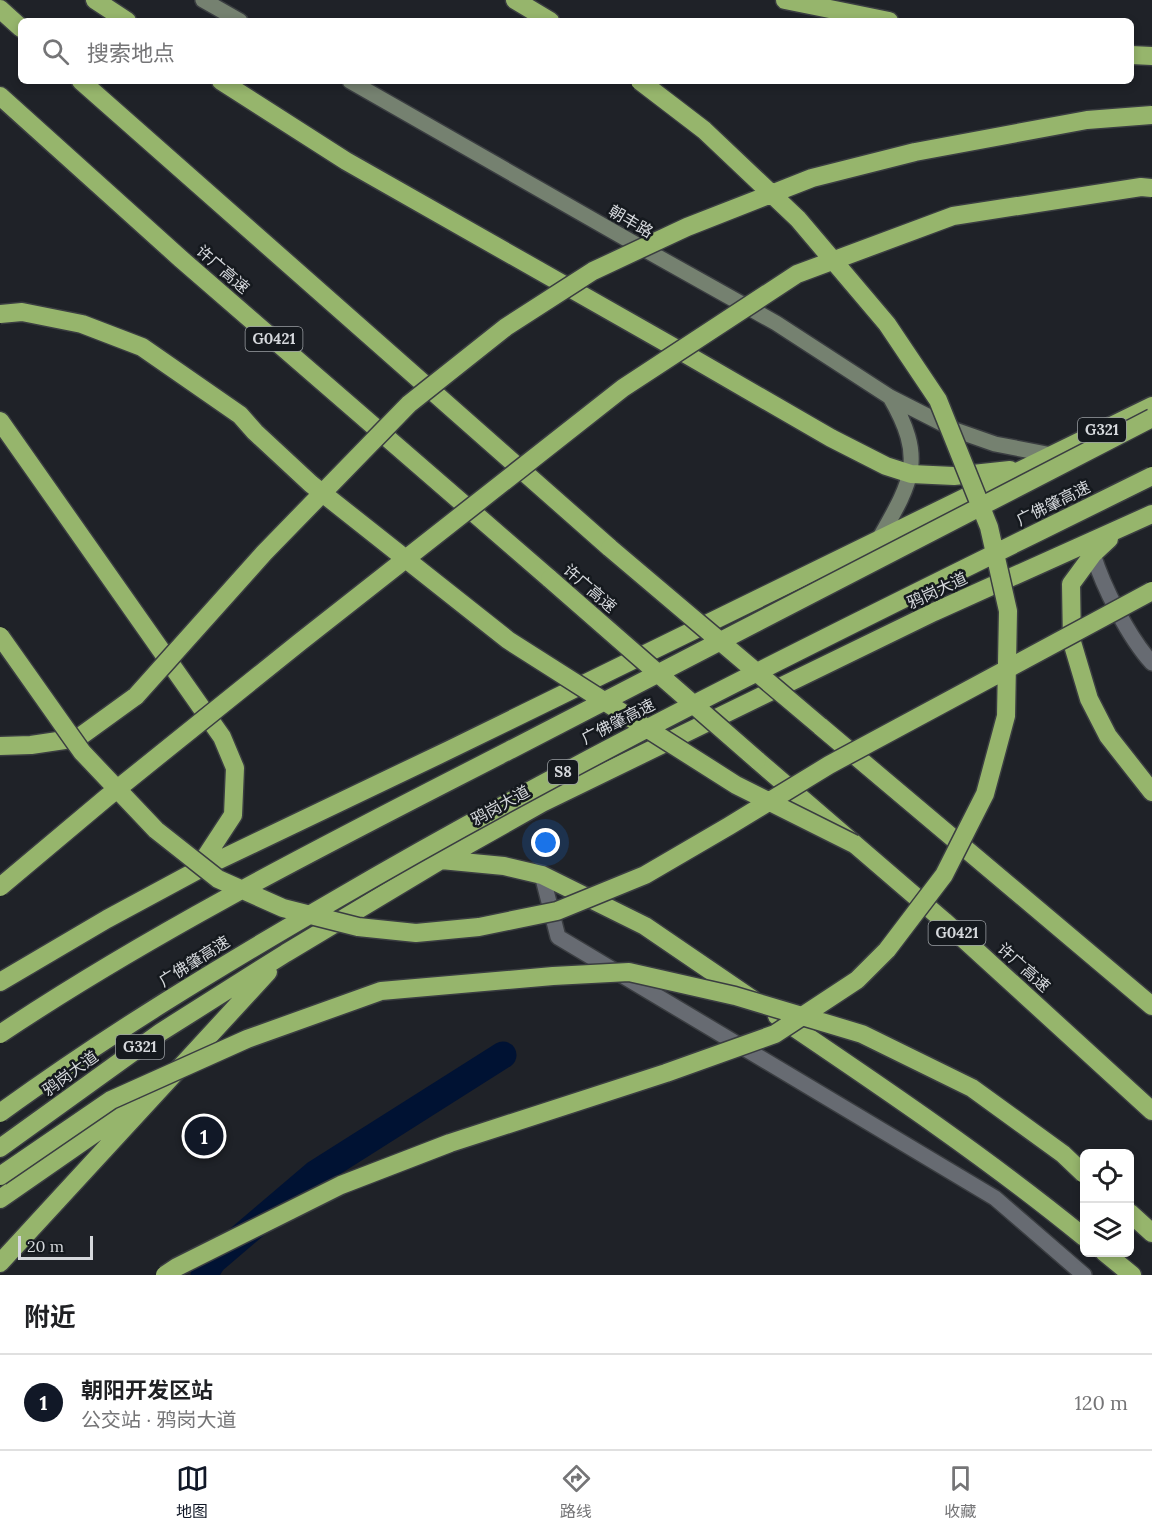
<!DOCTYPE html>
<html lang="zh">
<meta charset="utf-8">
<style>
:root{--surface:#fff;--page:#f6f6f6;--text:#202124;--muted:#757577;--line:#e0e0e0;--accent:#111827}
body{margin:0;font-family:Lora,"Noto Sans SC",serif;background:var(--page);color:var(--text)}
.controls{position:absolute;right:18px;bottom:18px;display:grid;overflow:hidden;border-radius:9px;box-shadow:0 3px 9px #0003}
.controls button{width:54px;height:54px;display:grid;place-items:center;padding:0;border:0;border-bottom:2px solid var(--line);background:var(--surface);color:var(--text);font:30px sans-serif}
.scale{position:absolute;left:18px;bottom:15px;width:75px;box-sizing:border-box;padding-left:6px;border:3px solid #d5d8dc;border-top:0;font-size:16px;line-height:21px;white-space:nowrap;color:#d5d8dc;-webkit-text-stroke:4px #15191e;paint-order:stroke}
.you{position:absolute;left:546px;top:843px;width:21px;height:21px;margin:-15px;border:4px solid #fff;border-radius:50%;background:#1a73e8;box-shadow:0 0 0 9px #1a73e833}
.badge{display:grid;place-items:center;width:39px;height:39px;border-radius:50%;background:var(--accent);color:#fff;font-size:20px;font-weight:700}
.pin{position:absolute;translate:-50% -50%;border:3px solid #fff;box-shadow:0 2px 6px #0006}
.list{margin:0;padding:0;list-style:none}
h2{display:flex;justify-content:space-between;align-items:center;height:78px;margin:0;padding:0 24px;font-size:26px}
h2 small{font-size:20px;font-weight:400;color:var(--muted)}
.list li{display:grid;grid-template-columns:39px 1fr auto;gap:18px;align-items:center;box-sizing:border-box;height:96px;padding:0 24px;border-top:2px solid var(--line)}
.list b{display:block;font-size:22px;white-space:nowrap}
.list p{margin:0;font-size:20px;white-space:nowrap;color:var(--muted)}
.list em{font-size:20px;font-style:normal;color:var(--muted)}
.icon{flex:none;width:33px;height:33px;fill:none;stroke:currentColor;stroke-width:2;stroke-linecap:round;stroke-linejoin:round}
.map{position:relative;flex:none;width:1152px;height:1275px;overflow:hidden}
.search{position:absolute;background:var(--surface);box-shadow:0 3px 9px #0003;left:18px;right:18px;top:18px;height:66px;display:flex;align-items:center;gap:15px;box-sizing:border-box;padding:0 21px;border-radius:9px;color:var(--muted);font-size:22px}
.sheet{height:174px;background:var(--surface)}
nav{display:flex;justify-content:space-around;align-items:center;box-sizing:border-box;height:84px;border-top:2px solid var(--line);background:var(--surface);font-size:16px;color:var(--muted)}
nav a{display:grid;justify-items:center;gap:3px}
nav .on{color:var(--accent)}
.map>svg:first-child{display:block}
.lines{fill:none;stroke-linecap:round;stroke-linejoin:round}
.canal{stroke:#001233;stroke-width:27}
.street-casing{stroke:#3a3d41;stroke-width:18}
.secondary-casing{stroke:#3a3d41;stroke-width:18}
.highway-casing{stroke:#3a3d41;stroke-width:21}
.street{stroke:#676b72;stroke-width:15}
.secondary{stroke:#758170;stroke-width:15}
.highway{stroke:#96b56c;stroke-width:18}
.highway-bridge-casing{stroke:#3a3d41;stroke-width:21;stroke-linecap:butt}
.highway-bridge{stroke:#96b56c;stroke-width:18}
.labels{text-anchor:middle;stroke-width:5;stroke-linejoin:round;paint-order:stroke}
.shield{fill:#15191e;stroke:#9b9fa3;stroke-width:1.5}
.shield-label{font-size:15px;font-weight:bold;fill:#d5d8dc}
.street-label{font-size:16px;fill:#d5d8dc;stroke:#15191e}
</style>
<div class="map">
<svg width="1152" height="1275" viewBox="0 0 1152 1275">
<rect width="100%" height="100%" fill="#1f2228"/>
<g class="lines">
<!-- canal -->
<path class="canal" d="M204 1275 213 1261 315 1174 503 1055"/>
<defs>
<path id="street" d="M1093 554C1103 587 1129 638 1152 663
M542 875 558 937 995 1198 1084 1275"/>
<path id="secondary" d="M203 0 240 21
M350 81 658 257 776 323 890 397 955 430 995 444 1052 455
M879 539C912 481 926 459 890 397"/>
<path id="highway" d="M95 0 127 21
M515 0 550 21
M785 0 889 21
M0 9 21 28
M1131 55 1152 56
M81 81 610 548
M221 81 346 161 677 349 831 438 886 466 911 474 954 476 1010 470
M0 96 181 259 550 579
M0 421 222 737 235 768 233 815 197 870
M1109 539 1093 554 1071 584 1072 642 1089 699 1108 736 1152 792
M820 726 1152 1006
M0 746 31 745 78 738 136 696
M757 760 944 921 1152 1111
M441 860 504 866 542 875 645 926 752 999
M0 982 107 919 196 871 449 750 1152 406
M777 1016C882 1087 986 1157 1084 1237
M0 1148 161 1032 286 953 441 860 542 803 934 612 1152 514
M0 1199 134 1106
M1130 1213 1152 1233
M1104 1252 1132 1275
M0 1263 268 972"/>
</defs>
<!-- street casing -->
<use href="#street" class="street-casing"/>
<!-- secondary casing -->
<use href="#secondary" class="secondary-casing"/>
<!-- highway casing -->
<use href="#highway" class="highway-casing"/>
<!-- street -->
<use href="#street" class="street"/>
<!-- secondary -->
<use href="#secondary" class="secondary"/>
<!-- highway -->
<use href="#highway" class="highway"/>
<defs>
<path id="highway-bridge" d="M0 314 22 312 82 324 142 347 240 415 255 432 311 484 508 640 736 785 854 844
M610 548 820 726
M550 579 757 760
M0 636 82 752 156 830 218 879 283 908 358 927 416 933 479 927 557 911 645 875 729 826 829 765 1152 591
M136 696 264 553 409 404 506 327 593 271 687 227 812 178 915 152 1087 120 1152 115
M0 887 106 798 300 642 623 388 797 274 953 216 1141 187 1152 188
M0 1034C162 926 337 839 510 750 724 639 938 528 1152 418
M0 1113C107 1035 221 966 335 900 600 745 877 612 1152 476
M0 1176 111 1100 247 1039 381 991 553 976 629 972 735 996 862 1034 972 1088 1063 1154 1084 1174
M165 1275 177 1267 341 1185 450 1143 666 1073 775 1034 857 980 887 950 944 875 985 794 1006 716 1008 611 989 527 938 400 887 324 798 219 704 130 640 81"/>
</defs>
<!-- highway-bridge casing -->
<use href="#highway-bridge" class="highway-bridge-casing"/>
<!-- highway-bridge -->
<use href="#highway-bridge" class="highway-bridge"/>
</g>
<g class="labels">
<!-- shield labels -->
<g class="shield">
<rect x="245.5" y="327" width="57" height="24" rx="4.5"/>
<rect x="1078" y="418" width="48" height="24" rx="4.5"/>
<rect x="548" y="760" width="30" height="24" rx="4.5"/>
<rect x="928.5" y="921" width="57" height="24" rx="4.5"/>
<rect x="116" y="1035" width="48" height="24" rx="4.5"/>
</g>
<g class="shield-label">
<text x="274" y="344">G0421</text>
<text x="1102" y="435">G321</text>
<text x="563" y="777">S8</text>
<text x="957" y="938">G0421</text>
<text x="140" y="1052">G321</text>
</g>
<!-- street labels -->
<g class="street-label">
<text transform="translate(631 221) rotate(30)" y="6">朝丰路</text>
<text transform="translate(223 269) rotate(41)" y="6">许广高速</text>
<text transform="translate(1053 503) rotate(-26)" y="6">广佛肇高速</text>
<text transform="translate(590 588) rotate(41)" y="6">许广高速</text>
<text transform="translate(937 590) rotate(-25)" y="6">鸦岗大道</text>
<text transform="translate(618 721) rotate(-27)" y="6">广佛肇高速</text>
<text transform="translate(500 805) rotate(-29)" y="6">鸦岗大道</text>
<text transform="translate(194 961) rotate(-32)" y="6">广佛肇高速</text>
<text transform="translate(1024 967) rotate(42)" y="6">许广高速</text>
<text transform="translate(70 1073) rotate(-36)" y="6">鸦岗大道</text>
</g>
</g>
</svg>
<div class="controls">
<button><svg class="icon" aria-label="locate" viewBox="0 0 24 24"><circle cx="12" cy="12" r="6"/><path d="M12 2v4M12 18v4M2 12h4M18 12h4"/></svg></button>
<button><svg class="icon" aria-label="layers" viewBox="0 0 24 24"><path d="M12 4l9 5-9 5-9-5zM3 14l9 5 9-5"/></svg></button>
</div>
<div class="scale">20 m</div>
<div class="you"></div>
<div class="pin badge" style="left:204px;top:1136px">1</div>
<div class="search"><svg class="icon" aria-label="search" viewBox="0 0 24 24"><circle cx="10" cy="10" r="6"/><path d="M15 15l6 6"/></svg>搜索地点</div>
</div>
<section class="sheet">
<h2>附近<small></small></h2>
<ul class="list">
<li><span class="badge">1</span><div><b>朝阳开发区站</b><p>公交站 · 鸦岗大道</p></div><em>120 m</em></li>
</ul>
</section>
<nav>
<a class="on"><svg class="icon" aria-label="map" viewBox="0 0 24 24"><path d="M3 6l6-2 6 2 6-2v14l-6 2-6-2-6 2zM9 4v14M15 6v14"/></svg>地图</a>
<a><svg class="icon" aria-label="directions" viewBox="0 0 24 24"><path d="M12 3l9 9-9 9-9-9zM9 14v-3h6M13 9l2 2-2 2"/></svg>路线</a>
<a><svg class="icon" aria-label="saved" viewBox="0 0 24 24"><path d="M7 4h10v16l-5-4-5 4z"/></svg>收藏</a>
</nav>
